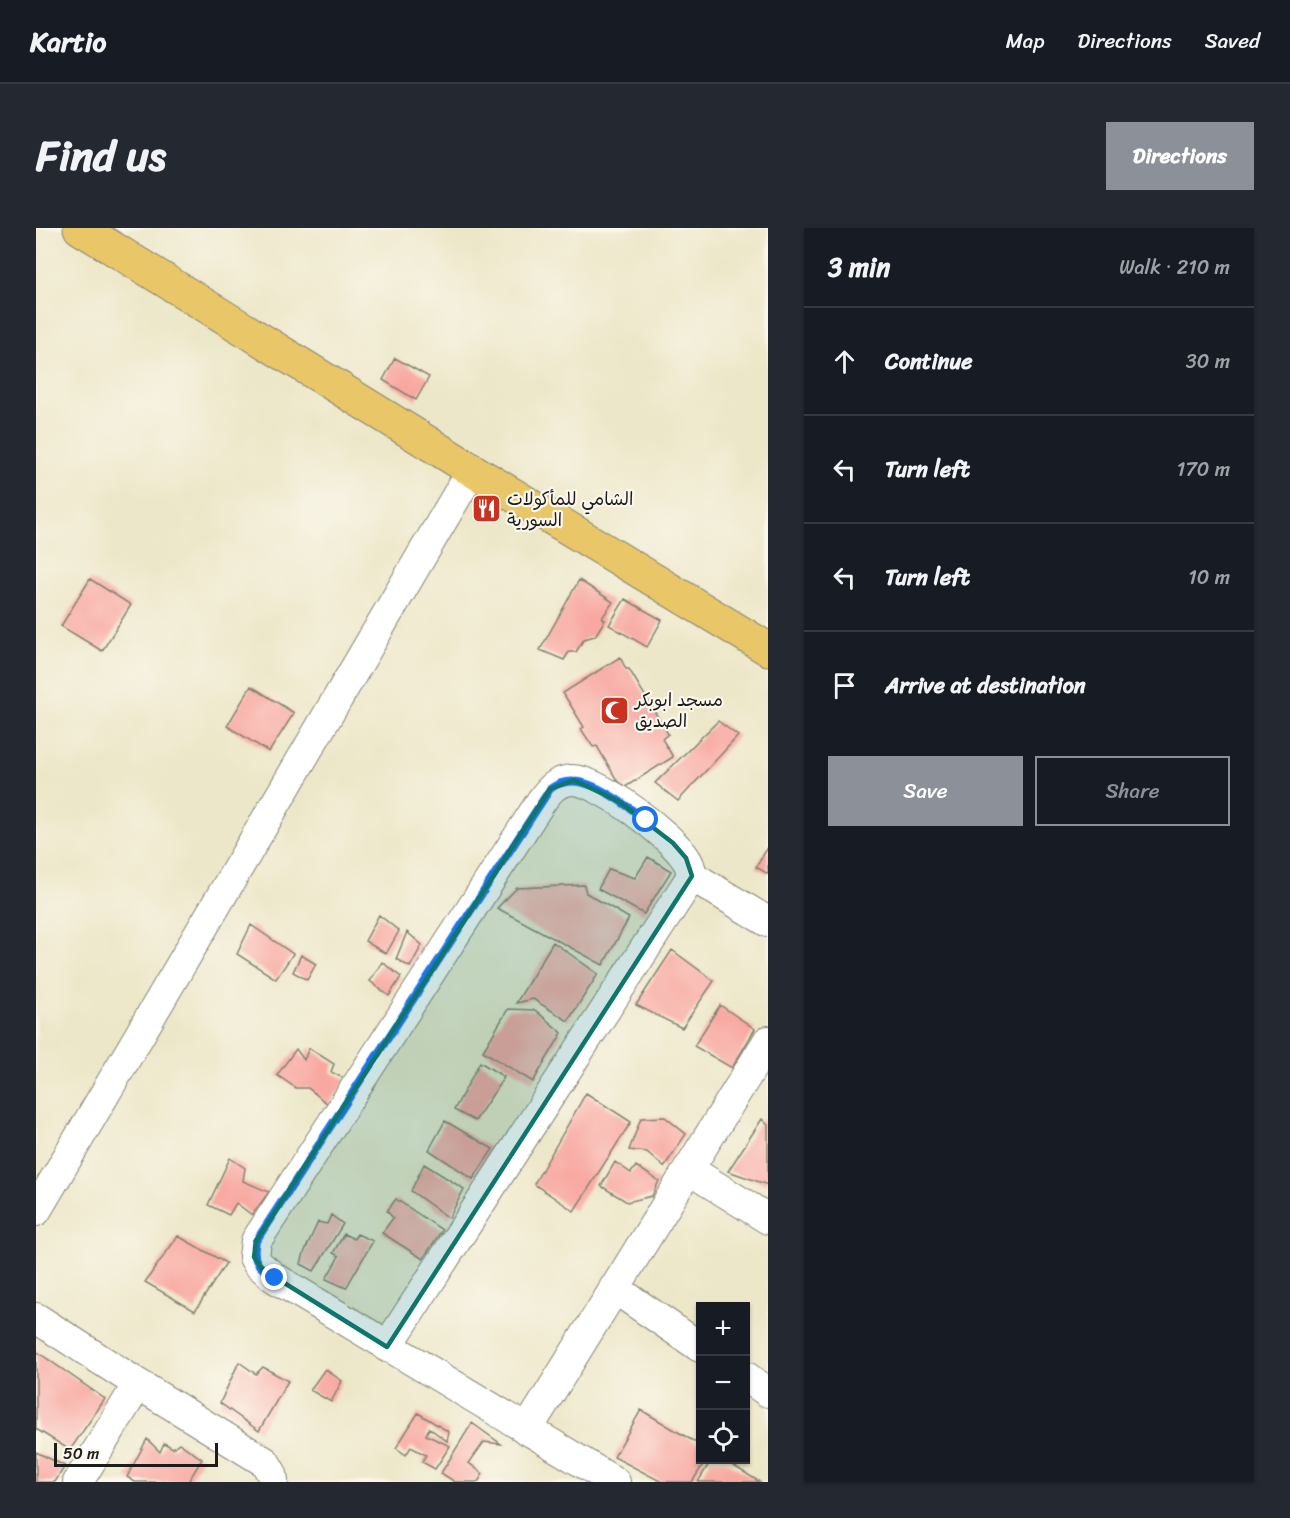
<!DOCTYPE html>
<meta charset="utf-8">
<style>
:root{--surface:#171b24;--page:#242831;--text:#f1f3f6;--muted:#9ea1a6;--line:#363941;--accent:#8c9099}
body{margin:0;font-family:Sriracha,"Playpen Sans Arabic",sans-serif;background:var(--page);color:var(--text)}
.controls{position:absolute;right:18px;bottom:18px;display:grid;overflow:hidden;border-radius:0px;box-shadow:0 2px 4px #0004}
.controls button{width:54px;height:54px;display:grid;place-items:center;padding:0;border:0;border-bottom:2px solid var(--line);background:var(--surface);color:var(--text);font:30px sans-serif}
.scale{position:absolute;left:18px;bottom:15px;width:164px;box-sizing:border-box;padding-left:6px;border:3px solid #1c1c1c;border-top:0;font-size:16px;line-height:21px;white-space:nowrap;color:#1c1c1c;-webkit-text-stroke:4px #fbf7ec;paint-order:stroke}
.stop{position:absolute;width:18px;height:18px;margin:-14px;border:4px solid #1a73e8;border-radius:50%;background:#fff}
.stop.end{background:#1a73e8;border-color:#fff;box-shadow:0 2px 6px #0008}
.list{margin:0;padding:0;list-style:none}
h2{display:flex;justify-content:space-between;align-items:center;height:78px;margin:0;padding:0 24px;font-size:26px}
h2 small{font-size:20px;font-weight:400;color:var(--muted)}
.list li{display:grid;grid-template-columns:39px 1fr auto;gap:18px;align-items:center;box-sizing:border-box;height:108px;padding:0 24px;border-top:2px solid var(--line)}
.list b{display:block;font-size:22px;white-space:nowrap}
.list em{font-size:20px;font-style:normal;color:var(--muted)}
.actions{display:flex;gap:12px;padding:18px 24px}
.actions a{flex:1;padding:14px 0;border:2px solid var(--accent);border-radius:0px;text-align:center;font-size:21px;color:var(--accent)}
.actions .main{background:var(--accent);color:#fff}
.icon{flex:none;width:33px;height:33px;fill:none;stroke:currentColor;stroke-width:2;stroke-linecap:round;stroke-linejoin:round}
.map{position:relative;flex:none;width:732px;height:1254px;overflow:hidden;border-radius:0px}
header{display:flex;align-items:center;gap:36px;box-sizing:border-box;height:84px;padding:0 30px;background:var(--surface);border-bottom:2px solid var(--line)}
header strong{font-size:28px}
nav{display:flex;gap:33px;margin-inline-start:auto;font-size:21px}
.intro{display:flex;align-items:center;justify-content:space-between;box-sizing:border-box;height:144px;padding:0 36px}
h1{margin:0;font-size:42px}
.button{padding:15px 27px;border-radius:0px;background:var(--accent);color:#fff;font-size:21px;font-weight:700}
main{display:flex;gap:36px;padding:0 36px}
aside{flex:1;background:var(--surface);border-radius:0px;box-shadow:0 2px 4px #0004}
.map>svg:first-child{display:block}
.building{fill:#f8a8a1}
.lines{fill:none;stroke-linecap:round;stroke-linejoin:round}
.minor-casing{stroke:#848272;stroke-width:32}
.major-casing{stroke:#848272;stroke-width:35}
.minor{stroke:#fff;stroke-width:30}
.major{stroke:#e9c769;stroke-width:33}
.route{stroke:#1a73e8;stroke-width:8}
.marked{fill:#0f766e;fill-opacity:0.2;stroke:#0f766e;stroke-width:4.5;stroke-linejoin:round}
.labels{text-anchor:middle;stroke-width:4.5;stroke-linejoin:round;paint-order:stroke}
.poi-label{font-size:18px;fill:#1c1c1c;stroke:#fbf7ec;text-anchor:start}
</style>
<header>
<strong>Kartio</strong>
<nav><a>Map</a><a>Directions</a><a>Saved</a></nav>
</header>
<div class="intro"><h1>Find us</h1><a class="button">Directions</a></div>
<main>
<div class="map">
<svg width="732" height="1254" viewBox="0 0 732 1254">
<rect width="100%" height="100%" fill="#fbf7ec"/>
<filter id="ink" filterUnits="userSpaceOnUse"><feTurbulence type="fractalNoise" baseFrequency=".0167" numOctaves="2"/><feDisplacementMap in="SourceGraphic" scale="12" xChannelSelector="R" yChannelSelector="G"/><feConvolveMatrix kernelMatrix="1 2 1 2 8 2 1 2 1" color-interpolation-filters="sRGB"/></filter>
<filter id="wash" filterUnits="userSpaceOnUse"><feTurbulence type="fractalNoise" baseFrequency=".008" numOctaves="4" result="noise"/><feDisplacementMap in="SourceGraphic" scale="24" xChannelSelector="R" yChannelSelector="G"/><feGaussianBlur stdDeviation="1.35" result="paint"/><feColorMatrix in="noise" values="0 0 0 0 0 0 0 0 0 0 0 0 0 0 0 0 0 1.4 0 .05"/><feComposite in="paint" operator="in"/></filter>
<g filter="url(#wash)">
<rect width="100%" height="100%" fill="#ede7c9"/>
<g id="blocks">
<!-- building -->
<path class="building" d="M359 130 393 149 380 172 347 152Z
M54 351 95 377 66 423 25 398Z
M543 352 577 374 566 390 569 392 559 408 548 411 540 424H533L528 432 504 422Z
M589 371 626 392 611 419 573 397Z
M584 429 590 441H593L632 506 626 511 637 529 586 561 561 518 557 519 545 501 548 499 527 465Z
M215 458 258 485 233 524 191 498Z
M682 493 702 508 642 573 619 555Z
M732 619V646L720 639Z
M612 629 635 643 608 686 562 661 573 641 599 650Z
M548 657 550 665 593 690 567 737 461 680 481 660Z
M343 687 363 703 350 726 329 713Z
M215 697 257 726 240 751 201 726Z
M371 704 386 717 374 739 360 731Z
M517 714 562 746 532 793 497 771 480 775Z
M636 722 678 753 646 800 600 777Z
M265 727 280 736 271 752 257 744Z
M346 734 365 749 353 768 334 753Z
M684 777 719 801 696 840 658 818Z
M472 781 499 782 526 805 497 854 447 823Z
M273 820 298 836 295 844 311 852 293 877 272 860H260L241 847 260 821 268 832Z
M444 834 468 849 439 893 418 882Z
M550 865 595 894 538 983 498 956Z
M629 889 650 906 628 939 611 924 593 922 605 890Z
M726 891 732 897V957L692 943Z
M409 893 457 921 437 951 393 922Z
M194 930 209 940 207 953 233 964 216 987 200 975 193 987 172 977Z
M579 934 595 945 600 938 623 953 616 968 591 974 565 958Z
M388 936 428 961 413 990 375 963Z
M360 971 406 1002 387 1031 346 1005 357 990 351 983Z
M295 987 307 996 278 1043 265 1036 268 1025 282 994 291 996Z
M308 1006 318 1011 321 1006 337 1013 310 1060 290 1051 303 1028 297 1025Z
M142 1008 190 1035 159 1083 109 1054Z
M0 1123 69 1171 34 1222 0 1201Z
M203 1134 220 1146 227 1139 252 1153 223 1203 184 1175Z
M289 1141 306 1153 295 1174 274 1162Z
M605 1182 664 1217V1232H670L656 1254H626L578 1229Z
M382 1185 413 1204 411 1213 393 1200 390 1207 414 1218 399 1241 386 1234 390 1227 375 1219 370 1227 360 1220Z
M436 1195 465 1216 448 1214 433 1235 447 1246 442 1254H419L405 1245Z
M111 1211 124 1224 128 1215 137 1220 143 1215 166 1231 152 1254H99L91 1249Z
M0 1224 29 1238 19 1254H0Z
M675 1232H688L724 1254H662Z"/>
</g>
</g>
<g filter="url(#ink)">
<use href="#blocks" fill-opacity="0" stroke="#848272" stroke-width="1.5"/>
<g class="lines">
<defs>
<path id="minor" d="M656 648 732 694
M652 941 732 991
M0 983 436 242
M578 1060 664 1119
M0 1090 102 1156 229 1234 236 1246 237 1254
M351 1119 656 648C655 642 654 636 650 631 636 608 563 552 536 552 521 553 514 561 506 572L220 1013 218 1029 222 1036 239 1050 579 1254
M710 1149 732 1164
M491 1202 732 813
M42 1254 102 1156"/>
<path id="major" d="M44 0 436 242 732 421"/>
</defs>
<!-- minor casing -->
<use href="#minor" class="minor-casing"/>
<!-- major casing -->
<use href="#major" class="major-casing"/>
<!-- minor -->
<use href="#minor" class="minor"/>
<!-- major -->
<use href="#major" class="major"/>
</g>
</g>
<g class="lines" filter="url(#ink)">
<!-- route -->
<path class="route" d="M239 1050C223 1039 215 1034 220 1013L514 561C544 538 585 574 610 592"/>
</g>
<!-- marked area -->
<path class="marked" d="M538 552 584 574 637 615 650 630 656 648 351 1119 226 1041 218 1029 220 1013 514 561Z"/>
<!-- icons -->
<defs>
<symbol id="restaurant-square" viewBox="-11 -11 22 22"><rect x="-9" y="-9" width="18" height="18" rx="4" fill="#c8321e" stroke="#fbf7ec"/><path d="M-5-6h1v4h1v-4h1v4h1v-4h1v5L-1.5 .5V6h-2V.5L-5-1ZM5-6V6H3V1.5H1.5Q1.5-4 5-6Z" fill="#fff"/></symbol>
<symbol id="mosque-square" viewBox="-11 -11 22 22"><rect x="-9" y="-9" width="18" height="18" rx="4" fill="#c8321e" stroke="#fbf7ec"/><path d="M3.5-4.9A6 6 0 1 0 3.5 4.9A5 5 0 1 1 3.5-4.9Z" fill="#fff"/></symbol>
</defs>
<g fill-rule="evenodd">
<use href="#restaurant-square" x="434" y="264" width="33" height="33"/>
<use href="#mosque-square" x="562" y="466" width="33" height="33"/>
</g>
<g class="labels">
<!-- poi labels -->
<g class="poi-label">
<text x="471" y="277">الشامي للمأكولات<tspan x="471" dy="21">السورية</tspan></text>
<text x="599" y="478">مسجد ابوبكر<tspan x="599" dy="21">الصديق</tspan></text>
</g>
</g>
</svg>
<div class="controls">
<button>+</button>
<button>−</button>
<button><svg class="icon" aria-label="locate" viewBox="0 0 24 24"><circle cx="12" cy="12" r="6"/><path d="M12 2v4M12 18v4M2 12h4M18 12h4"/></svg></button>
</div>
<div class="scale">50 m</div>
<div class="stop" style="left:610px;top:592px"></div>
<div class="stop end" style="left:239px;top:1050px"></div>
</div>
<aside>
<h2>3 min<small>Walk · 210 m</small></h2>
<ul class="list">
<li><svg class="icon" aria-label="ahead" viewBox="0 0 24 24"><path d="M12 20V5M6 11l6-6 6 6"/></svg><div><b>Continue</b></div><em>30 m</em></li>
<li><svg class="icon" aria-label="left" viewBox="0 0 24 24"><path d="M17 20v-9H6M10 6l-5 5 5 5"/></svg><div><b>Turn left</b></div><em>170 m</em></li>
<li><svg class="icon" aria-label="left" viewBox="0 0 24 24"><path d="M17 20v-9H6M10 6l-5 5 5 5"/></svg><div><b>Turn left</b></div><em>10 m</em></li>
<li><svg class="icon" aria-label="arrive" viewBox="0 0 24 24"><path d="M6 21V4h12l-3 4 3 4H6"/></svg><div><b>Arrive at destination</b></div></li>
</ul>
<div class="actions"><a class="main">Save</a><a>Share</a></div>
</aside>
</main>
